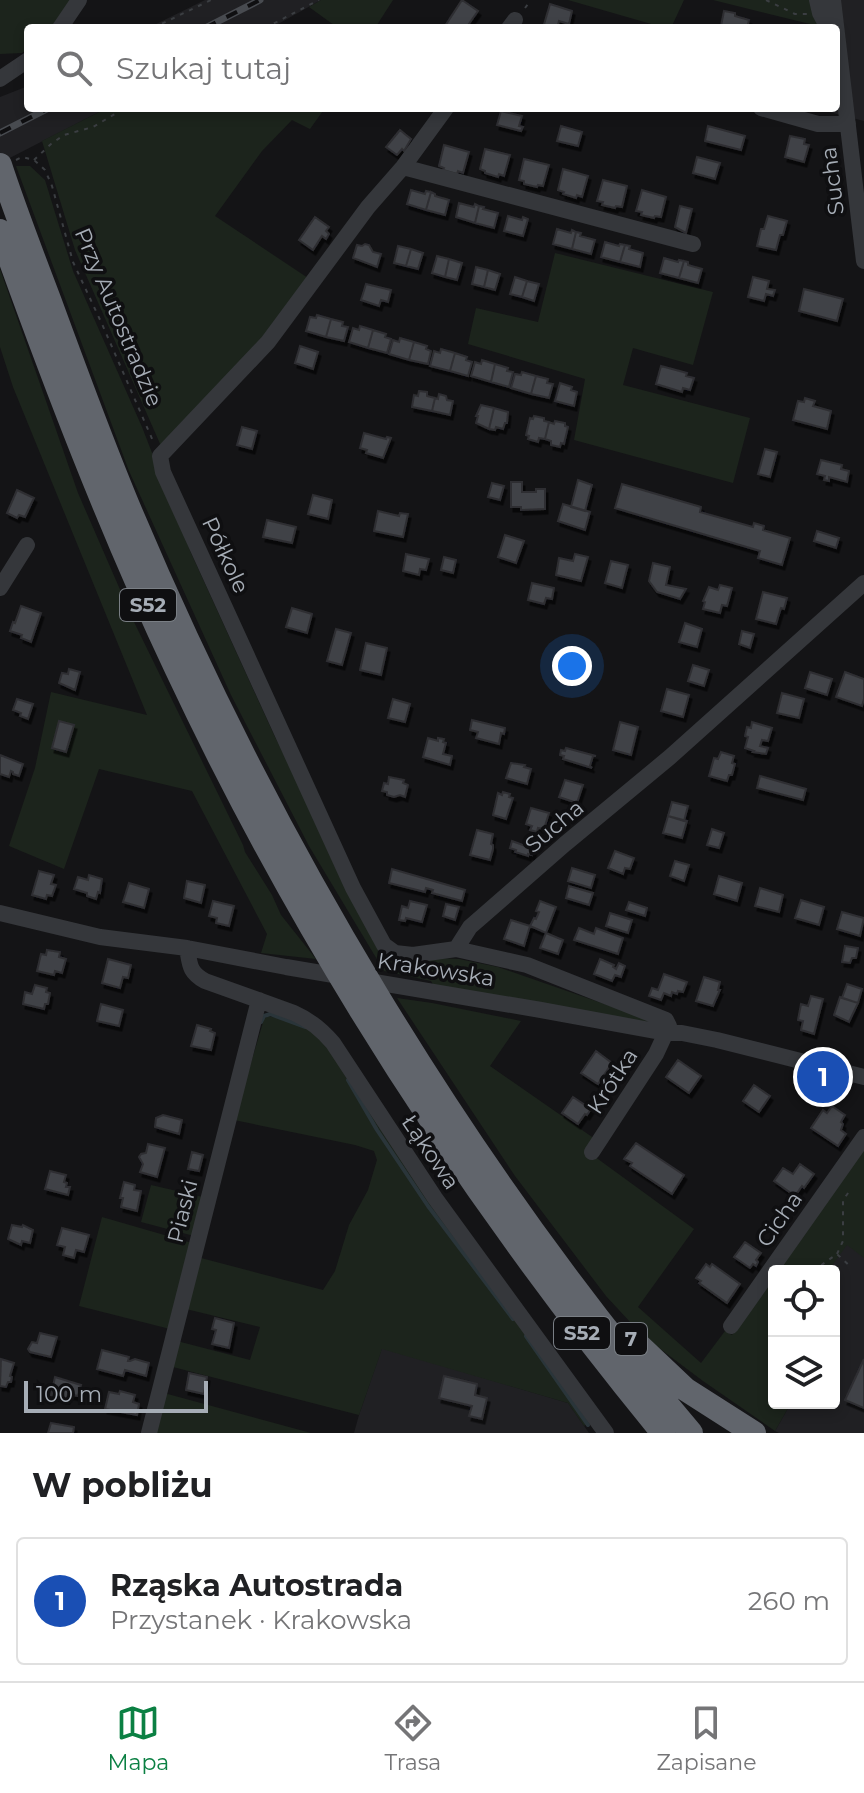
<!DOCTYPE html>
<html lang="pl">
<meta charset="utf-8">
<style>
:root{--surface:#fff;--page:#f6f6f6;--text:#202124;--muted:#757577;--line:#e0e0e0;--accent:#0b8043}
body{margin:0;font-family:Montserrat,sans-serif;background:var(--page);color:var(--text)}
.controls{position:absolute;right:24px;bottom:24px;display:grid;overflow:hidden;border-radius:8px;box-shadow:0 4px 12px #0003}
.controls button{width:72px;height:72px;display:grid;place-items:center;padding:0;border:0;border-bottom:2px solid var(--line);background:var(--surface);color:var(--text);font:40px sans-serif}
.scale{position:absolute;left:24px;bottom:20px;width:184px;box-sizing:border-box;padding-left:8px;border:4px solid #a6adb6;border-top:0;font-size:22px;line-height:28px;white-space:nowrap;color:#a6adb6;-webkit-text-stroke:6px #0f0f11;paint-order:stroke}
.you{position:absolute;left:572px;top:666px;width:28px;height:28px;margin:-20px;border:6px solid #fff;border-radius:50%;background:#1a73e8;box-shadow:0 0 0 12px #1a73e833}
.badge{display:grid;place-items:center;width:52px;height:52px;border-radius:50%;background:var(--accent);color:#fff;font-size:26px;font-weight:700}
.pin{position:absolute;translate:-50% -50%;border:4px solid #fff;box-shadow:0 2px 8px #0006}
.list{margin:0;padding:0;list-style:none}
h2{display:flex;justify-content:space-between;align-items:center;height:104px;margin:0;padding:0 32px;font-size:34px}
h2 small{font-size:26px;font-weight:400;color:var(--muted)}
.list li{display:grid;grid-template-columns:52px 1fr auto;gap:24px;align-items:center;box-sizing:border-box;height:128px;margin:0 16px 16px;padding:0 16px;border:2px solid var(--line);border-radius:8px}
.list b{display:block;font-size:30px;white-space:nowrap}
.list p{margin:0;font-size:26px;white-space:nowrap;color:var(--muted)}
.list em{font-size:26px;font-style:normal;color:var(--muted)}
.icon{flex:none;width:44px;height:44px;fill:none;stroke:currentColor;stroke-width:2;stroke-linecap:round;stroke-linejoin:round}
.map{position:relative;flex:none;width:864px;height:1433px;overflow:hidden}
.search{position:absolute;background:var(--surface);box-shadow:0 4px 12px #0003;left:24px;right:24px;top:24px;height:88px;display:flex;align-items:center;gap:20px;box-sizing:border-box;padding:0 28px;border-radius:8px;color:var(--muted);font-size:30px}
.sheet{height:248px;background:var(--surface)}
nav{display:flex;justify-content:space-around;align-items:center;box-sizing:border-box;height:112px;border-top:2px solid var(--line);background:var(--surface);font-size:22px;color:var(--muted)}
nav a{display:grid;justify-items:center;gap:4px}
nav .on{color:var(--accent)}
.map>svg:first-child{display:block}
.built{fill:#202023}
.green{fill:#1c241c}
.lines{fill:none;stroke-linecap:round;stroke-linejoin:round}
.stream{stroke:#2a353a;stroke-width:4}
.building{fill:#404246;stroke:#2e2e32;stroke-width:2;filter:url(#shadow)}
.path{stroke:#3b3e42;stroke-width:2;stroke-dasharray:4 6;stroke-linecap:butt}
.minor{stroke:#35373b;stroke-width:16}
.highway{stroke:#61656c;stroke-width:24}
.rail-casing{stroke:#484b50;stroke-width:7}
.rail{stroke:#0f0f11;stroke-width:4;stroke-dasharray:12;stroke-linecap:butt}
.labels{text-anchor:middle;stroke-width:7;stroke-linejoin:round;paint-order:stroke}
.shield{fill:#0f0f11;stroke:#797e84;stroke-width:2}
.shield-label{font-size:20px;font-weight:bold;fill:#a6adb6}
.street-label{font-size:22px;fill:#a6adb6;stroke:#0f0f11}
</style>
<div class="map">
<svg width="864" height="1433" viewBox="0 0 864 1433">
<defs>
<filter id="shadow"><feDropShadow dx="2.5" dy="4.5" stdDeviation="0" flood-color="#0009"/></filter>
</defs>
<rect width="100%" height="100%" fill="#141416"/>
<!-- built -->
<path class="built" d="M205 0H321L271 28H148Z
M810 0H864V121L829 112 828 108H836V28H818Z
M28 86V108H107L0 163V97Z
M864 1163V1433H779L775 1431 791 1403H834V1271H778Z
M382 1348 568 1403 589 1433H354L359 1415Z"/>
<!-- green -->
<path class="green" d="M0 0H71L52 28H28V48L22 53 0 54Z
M321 0H393L375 28H338L309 7Z
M568 0H684L671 28H665Z
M713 0H810L818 26Z
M107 108H325L310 129 292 120 262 151 215 216 308 278 269 333 161 446 75 250 42 141Z
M16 166H30L45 180 73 271 142 427 191 553 275 737 382 950 436 958 459 959 498 967 662 1024H654L434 986 431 981 384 971 309 846 231 695 129 471Z
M555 253 713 292 693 365 633 348 623 385 750 418 733 483 574 440 585 379 468 344 476 308 538 322Z
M0 269 78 493 135 624 243 845 245 852 272 895 281 915 316 959 261 953 267 934 192 791 99 769 64 869 9 846 35 768 51 692 147 715 13 387 0 347Z
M397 998 432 1003 521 1021 490 1066 595 1139 587 1151 694 1229 638 1307 701 1363 725 1331 732 1335 774 1276V1403H791L775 1431 703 1381 643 1336 606 1296 515 1176Z
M268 1016 299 1023 329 1043 591 1421 584 1426 568 1403 382 1349 359 1415 173 1367 177 1341 250 1360 260 1327 186 1309 201 1258 323 1290 335 1271 349 1225 368 1190 377 1160 374 1151 355 1145 234 1120 264 1019Z
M864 1148V1258L847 1245 828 1271H778Z
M151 1185 203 1197 194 1236 141 1222Z
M102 1217 192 1243 170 1329 79 1306Z
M164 1393 311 1433H153Z"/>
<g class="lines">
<!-- stream -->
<path class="stream" d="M261 1022 264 1016 270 1014 305 1027
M348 1080 377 1130 428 1206 513 1319
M526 1336 588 1425"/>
</g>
<!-- building -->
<path class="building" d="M462 0 478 11 466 28H448L445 26Z
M550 4 572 11 569 24 559 21 557 28H543Z
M724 11 735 13V16L749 20 747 28H724L721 26Z
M501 111 522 116 519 126 523 127 521 131 497 125Z
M561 126 582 132 578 146 557 141Z
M708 126 745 136 741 150 705 141Z
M400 130 411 139 404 151 402 149 397 155 386 147Z
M790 136 805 139 804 144 809 145 804 162 785 157Z
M444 145 469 152 463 173 458 171 457 174 443 170 444 168 439 166Z
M485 149 510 155 504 176 499 174 498 177 485 173V171L480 169Z
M697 157 720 163 715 179 693 173Z
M524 159 549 165 543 186 538 185 537 187 524 184V181L519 180Z
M563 169 588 176 582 197 577 195 576 198 563 194 564 192 558 190Z
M603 180 627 186 622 207 616 206 615 208 602 205 603 202 597 201Z
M411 190 425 194 426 191 431 192 426 210 407 204Z
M642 190 666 197 661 217 655 216 654 218 641 215 642 212 636 211Z
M431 192 435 194V196L449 200 445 215 426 210Z
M459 203 474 207 475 204 479 206 475 223 456 217Z
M479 206 484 207 483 209 498 213 494 228 475 223Z
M680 206 692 209 686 233 675 227Z
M508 216 522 220 523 217 528 219 523 236 504 231Z
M768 216 787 221 783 235H780L776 250 757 246 761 229H764Z
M315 217 329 227 326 231 329 234 326 239 322 236 313 250 299 240Z
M557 229 571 233 572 230 576 232 572 249 553 244Z
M576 232 581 233 580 236 595 240 591 254 572 249Z
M605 242 619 246 620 244 625 245 620 262 601 257Z
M365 244 369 245 373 252 381 254 377 267 353 258 357 245 362 246Z
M625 245 630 246 629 249 643 253 640 267 620 262Z
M398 246 411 249 406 266 394 263Z
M411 249 423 253 418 269 406 266Z
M437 256 449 259 445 277 432 273Z
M664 258 678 262 679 260 684 261 679 278 660 273Z
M449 259 462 263 457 280 445 277Z
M684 261 688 262V265L702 269 698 283 679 278Z
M476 267 488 270 484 287 472 284Z
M488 270 500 274 495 290 484 287Z
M515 277 527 281 522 297 510 294Z
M753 277 769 281 767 289 775 290 773 296 766 294 764 301 748 297Z
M527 281 539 284 534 301 522 297Z
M366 284 391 290 388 302 381 300 379 306 361 300Z
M804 289 843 299 837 321 799 311Z
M317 315 331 319 326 337 306 331 310 317 316 318Z
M331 319 343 322 342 326 348 327 344 341 326 337Z
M360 326 373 330 368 348 349 342 353 328 359 330Z
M373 330 386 334 385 337 391 339 387 353 368 348Z
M400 338 414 342 409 360 389 354 393 340 399 342Z
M414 342 427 346 426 349 431 351 428 364 409 360Z
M300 346 318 352 313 369 295 363Z
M441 349 455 353 450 371 430 366 434 351 440 353Z
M455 353 467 357 466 360 472 362 468 376 450 371Z
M482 360 495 364 491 382 471 376 475 362 481 364Z
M495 364 508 368 507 371 513 372 509 387 491 382Z
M661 366 687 373 686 376 694 378 690 390 683 388 682 392 656 384Z
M522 372 536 376 531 394 511 388 515 374 521 375Z
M536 376 548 379 547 383 553 384 549 398 531 394Z
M560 383 572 387 571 390 577 392 574 406 555 401Z
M419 391 427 392V396L435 398 432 411 412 407 414 395 418 396Z
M439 394 446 396 447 400 453 401 450 415 432 411 435 398 438 399Z
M805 398 815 401 813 406 831 411 827 429 793 420 798 401 804 402Z
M481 405 494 408 489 429 476 423 478 416H476Z
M494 408 508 412 507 423H505L503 429 496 427 495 430 489 429Z
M534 416 544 418V421L549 422 545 439 539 438 538 442 528 439 529 436 526 435 530 418 533 419Z
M555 421 565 423V426L568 427 564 444 561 443 560 447 551 445V441L545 439 549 422 554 424Z
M242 427 257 431 252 449 237 445Z
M364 433 386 439 387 437 391 438 383 458 366 453 367 450 360 448Z
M765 449 777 452 770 477 758 474Z
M821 460 842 465 841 469 849 471 847 482 829 477V481L824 480 825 476 817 474Z
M578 480 592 485 585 511 571 507Z
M511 482H522V492H536V489H545V509L521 510V507H511Z
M492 483 504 486 500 500 488 497Z
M622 484 701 507 700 512 753 527 754 523 764 526 763 530 790 538 782 565 758 558 760 551 615 508Z
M17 490 34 498 25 517 19 515 17 518 7 513Z
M313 495 332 500 328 519 308 514Z
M563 504 590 512 585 530 558 521Z
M378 511 399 516 400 513 408 514 403 537 374 531Z
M267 520 296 527 292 543 263 537Z
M817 531 839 538 836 548 814 541Z
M505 535 524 541 516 563 498 557Z
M406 554 429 559 426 570 420 569 419 575 403 571Z
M575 554 588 557 581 581 556 575 559 558 573 561Z
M444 557 456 560 453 573 441 570Z
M611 561 628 565 622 588 605 583Z
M653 563 670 567 666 585 686 589 680 599 657 592 649 581Z
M532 583 554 588 552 599 546 598 544 604 528 600Z
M720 585 732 588 727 606 722 605 720 613 703 609 705 602 703 601 709 587 718 590Z
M763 592 787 598 784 609 781 608 776 624 756 619Z
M21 606 41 613 31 642 21 638 22 635 10 631 13 622 15 623Z
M292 608 312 614 307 633 286 627Z
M685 623 702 629 697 647 679 642Z
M336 629 351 633 342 665 327 661Z
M742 631 754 634 750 648 739 644Z
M366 643 387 648 381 675 360 670Z
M693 665 709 670 704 686 688 681Z
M69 669 80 672 75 690 59 683 62 673 68 674Z
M810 672 832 679 827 695 805 688Z
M845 672 864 679V699L862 706 836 697Z
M667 689 689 695 683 717 661 711Z
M782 693 804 699 799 718 777 713Z
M17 699 33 704 28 719 20 716 21 713 13 710Z
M393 699 410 704 405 722 388 718Z
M472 720 505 728 504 734 501 733 499 744 476 738 478 732 470 730Z
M59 721 74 725 66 752 52 748Z
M620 722 638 727 631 755 613 750Z
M752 722 772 728 768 741 762 740 760 746 768 748 766 754 753 752 754 751 745 748 748 737 745 736 747 727 751 728Z
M428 738 438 741V738L444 739 443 742 446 743 443 754 452 756 450 765 423 757Z
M566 748 596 756H593L590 766 592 768 563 759 564 756 560 755 561 750 565 751Z
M721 752 734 756 732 763 735 764 732 775H729L727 781 709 776 714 758 718 759Z
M0 755 23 764 19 776 13 774V772L11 771 9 777 0 774Z
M511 763 525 765 524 767 531 769 527 784 506 778Z
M760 776 806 789 803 800 757 788Z
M389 777 404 780 403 783 408 785 405 797 400 795 394 797 387 795V792L382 791 384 783 388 784Z
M565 780 583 785 577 803 559 797Z
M503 792 510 794 509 797 513 798 506 819 493 815 498 793 502 795Z
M672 802 688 806 684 821 668 816Z
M531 808 549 813 544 829 538 828 537 832 530 830 532 826 526 824Z
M668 816 687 821 682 838 663 833Z
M712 829 724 833 719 848 707 845Z
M477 830 493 834 491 844 493 845V849L490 860 470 855Z
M512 841 534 849 532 855 528 854V856L515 852 516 850 510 848Z
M615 851 634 858 630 869 625 868 623 874 608 868Z
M675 861 689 865 684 881 670 876Z
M572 868 595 875 591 888 568 881Z
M392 869 465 890 462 901 432 893 433 890 426 888 425 892 389 883Z
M39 871 54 875 51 884 56 885 52 896 47 895 46 899 32 895Z
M89 875 102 879 100 893 98 892 96 899 87 896V893L74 889 78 877 88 880Z
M719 876 742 883 737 901 714 894Z
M187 881 205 885 201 903 184 898Z
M129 883 149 889 144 908 123 902Z
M569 886 593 893 589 905 566 898Z
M760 888 783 895 779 912 755 906Z
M801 900 824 907 819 925 795 918Z
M213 901 234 906 229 926 216 923 217 918 209 916Z
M410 901 427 905 422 922 406 918 405 921 399 920 402 906 408 908Z
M540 901 556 907 546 933 530 926 534 918 536 919 539 912 536 911Z
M629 902 647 908 645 916 626 910Z
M446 904 459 907 455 920 443 916Z
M842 912 864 918 860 936 837 929Z
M610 913 632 920 628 933 606 926Z
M511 920 530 926 524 946 504 939Z
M579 928 594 934 596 928 623 938 618 954 574 940Z
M546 933 563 940 558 954 540 948Z
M845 946 858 948 856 958H852L850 963 842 962Z
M47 950 60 952 59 957 66 959 62 973 55 971 54 975 37 971 41 954 46 955Z
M108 959 131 965 128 978 123 977 120 988 102 983Z
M600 959 614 965 613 967 616 969 619 963 625 966 621 977 615 975 612 981 594 974Z
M664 974 687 982 683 992 678 991 677 994 672 992 671 996 664 993 661 1000 649 996 652 988 658 990Z
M704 977 720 982 718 990H720L713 1006 696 1001Z
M847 984 862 989 858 1003 842 998Z
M35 985 47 988 46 992 50 993 48 1004H45L44 1009 23 1004 25 992 32 994Z
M811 996 823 999 814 1034 801 1030 803 1021 798 1020 801 1004 808 1006Z
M840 997 858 1003 849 1022 834 1015Z
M101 1004 123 1010 119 1026 97 1021Z
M197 1025 211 1029 210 1031 215 1033 211 1050 191 1046Z
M596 1051 612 1063 598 1084 581 1073Z
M678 1060 701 1076 689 1093 666 1077Z
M754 1085 770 1096 759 1112 743 1101Z
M573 1097 591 1109 587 1115 585 1114 578 1124 562 1113Z
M832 1106 845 1115 841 1122 843 1124 841 1130 846 1134 838 1146 811 1128 823 1110 827 1113Z
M163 1115 182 1120 179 1134 155 1127 156 1118Z
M636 1143 684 1175 672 1194 630 1166 632 1163 624 1159Z
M148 1144 165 1148 157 1177 140 1172 143 1164 139 1157 141 1154 146 1153Z
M192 1152 203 1155 199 1171 188 1169Z
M800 1164 814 1174 804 1188 802 1186 795 1196 774 1181 783 1168 793 1174Z
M50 1171 66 1175 64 1182 67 1183 66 1187H70L68 1195 45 1189Z
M124 1182 135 1185 134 1190 141 1191 137 1211 121 1207 123 1198H120Z
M12 1225 22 1227 23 1225 33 1230 30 1243 22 1241 21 1245 8 1239Z
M62 1228 89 1235 84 1252 76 1250 74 1258 63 1255 65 1247 57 1245Z
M745 1242 761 1253 756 1260 758 1262 756 1266 753 1264 750 1268 734 1257Z
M706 1264 710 1267 712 1264 740 1284 727 1303 699 1283 701 1281 696 1278Z
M215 1318 234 1323 229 1348 212 1344 216 1330 212 1329Z
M40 1333 57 1337 51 1357 30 1352 28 1349 32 1342 37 1343Z
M102 1350 129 1357 128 1361H130L135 1359 149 1363 146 1376 125 1370 123 1376 97 1369Z
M1 1359 14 1363 10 1376 12 1377 11 1382H8L6 1387 0 1386Z
M864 1359V1408L845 1400Z
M189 1373 207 1377 204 1394 186 1390Z
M444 1376 477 1384 475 1395 487 1398 482 1419 469 1416 472 1406 439 1398Z
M55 1377 81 1385 78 1396 68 1394 67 1399 51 1395Z
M120 1391 135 1395 133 1402 139 1404 137 1415 105 1409 109 1392 119 1394Z
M51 1423 74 1427 73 1433H48Z"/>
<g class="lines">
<!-- path -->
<path class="path" d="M766 0 795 14H807
M525 8 531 0
M153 28 211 0
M265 28 319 0
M16 160 22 157 34 160 45 170 52 186 73 262 102 324 153 441
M34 160 51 144 64 135 93 127 125 108
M837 1254 843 1241V1200L851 1189
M813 1271 837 1254 852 1268"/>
<!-- minor -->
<path class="minor" d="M817 0 820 13 828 28
M833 0 864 261
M60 28 79 0
M509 28 515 20
M0 79 28 60
M446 108 403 167 368 207 268 342 160 456 163 472 353 888 384 945 395 953 413 955 456 949 527 965 666 1020 669 1026 656 1054 592 1152
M761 108 818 124H848
M403 167 693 244
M0 588 27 545
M0 913 100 937 187 948 286 967 541 1010 666 1033H682L717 1040 864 1077
M187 948C190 965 189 972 205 981L294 1013C310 1020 321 1029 333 1043L435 1198 606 1433
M456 949 470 927 565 844 670 757 864 583
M731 1326 864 1137
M149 1433 259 1000"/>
<!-- highway -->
<path class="highway" d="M0 165C15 211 33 257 50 302 76 373 102 444 131 513 269 840 461 1163 691 1433
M0 231C53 379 109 526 176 668 305 943 471 1199 663 1433
M629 1336 685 1389 754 1433"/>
<defs>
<path id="rail" d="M205 28 260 0
M0 133 49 108"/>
</defs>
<!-- rail casing -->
<use href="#rail" class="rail-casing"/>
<!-- rail -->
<use href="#rail" class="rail"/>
</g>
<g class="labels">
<!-- shield labels -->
<g class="shield">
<rect x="120" y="589" width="56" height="32" rx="6"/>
<rect x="554" y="1317" width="56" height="32" rx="6"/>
<rect x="615" y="1323" width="32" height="32" rx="6"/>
</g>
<g class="shield-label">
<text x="148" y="612">S52</text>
<text x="582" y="1340">S52</text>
<text x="631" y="1346">7</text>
</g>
<!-- street labels -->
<g class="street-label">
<text transform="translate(832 181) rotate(-97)" y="8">Sucha</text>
<text transform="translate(119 317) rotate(67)" y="8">Przy Autostradzie</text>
<text transform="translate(226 555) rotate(65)" y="8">Półkole</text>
<text transform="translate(554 826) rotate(-40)" y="8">Sucha</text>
<text transform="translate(436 969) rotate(9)" y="8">Krakowska</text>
<text transform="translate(612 1081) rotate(-57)" y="8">Krótka</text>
<text transform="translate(431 1152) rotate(56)" y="8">Łąkowa</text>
<text transform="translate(182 1211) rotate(-76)" y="8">Piaski</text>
<text transform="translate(779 1219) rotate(-55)" y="8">Cicha</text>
</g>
</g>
</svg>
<div class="controls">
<button><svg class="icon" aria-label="locate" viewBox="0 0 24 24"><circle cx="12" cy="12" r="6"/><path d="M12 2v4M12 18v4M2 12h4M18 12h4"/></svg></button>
<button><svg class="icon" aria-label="layers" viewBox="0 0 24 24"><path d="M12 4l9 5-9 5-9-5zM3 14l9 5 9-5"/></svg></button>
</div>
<div class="scale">100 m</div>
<div class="you"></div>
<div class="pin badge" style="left:823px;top:1077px;background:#1a4fb4">1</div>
<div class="search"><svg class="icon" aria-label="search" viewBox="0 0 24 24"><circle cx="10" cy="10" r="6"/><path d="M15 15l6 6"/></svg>Szukaj tutaj</div>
</div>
<section class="sheet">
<h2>W pobliżu<small></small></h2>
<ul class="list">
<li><span class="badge" style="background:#1a4fb4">1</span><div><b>Rząska Autostrada</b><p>Przystanek · Krakowska</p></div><em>260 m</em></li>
</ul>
</section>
<nav>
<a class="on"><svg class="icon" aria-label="map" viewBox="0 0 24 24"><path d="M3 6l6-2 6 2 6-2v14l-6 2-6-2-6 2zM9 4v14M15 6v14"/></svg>Mapa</a>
<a><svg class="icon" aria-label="directions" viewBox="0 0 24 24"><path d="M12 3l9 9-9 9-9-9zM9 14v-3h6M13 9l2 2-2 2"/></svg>Trasa</a>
<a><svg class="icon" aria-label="saved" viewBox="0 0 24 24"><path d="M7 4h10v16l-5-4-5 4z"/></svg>Zapisane</a>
</nav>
